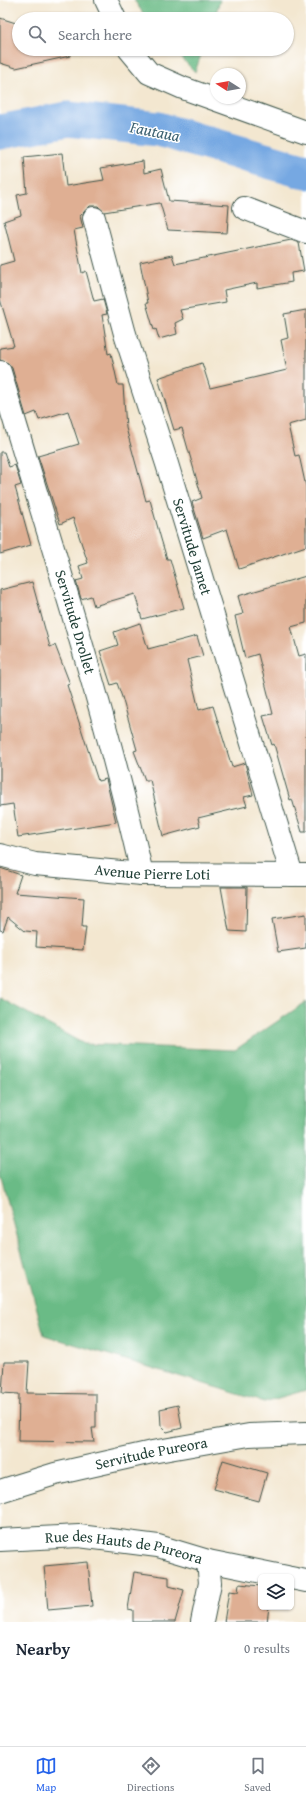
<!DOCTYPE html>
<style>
:root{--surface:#fff;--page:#f6f6f7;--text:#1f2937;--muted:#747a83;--line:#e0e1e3;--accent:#2563eb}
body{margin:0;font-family:"Gentium Book Plus",serif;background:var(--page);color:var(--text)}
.controls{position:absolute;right:12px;bottom:12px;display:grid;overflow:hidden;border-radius:6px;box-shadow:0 1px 3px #0004}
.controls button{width:36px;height:36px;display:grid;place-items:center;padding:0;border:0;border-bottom:1px solid var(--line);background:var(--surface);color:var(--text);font:20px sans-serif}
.compass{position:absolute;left:210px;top:68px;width:36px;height:36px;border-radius:50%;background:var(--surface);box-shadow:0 1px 3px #0004;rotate:281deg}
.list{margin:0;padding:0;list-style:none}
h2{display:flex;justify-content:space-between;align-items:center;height:52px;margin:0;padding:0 16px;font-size:17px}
h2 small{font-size:13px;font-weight:400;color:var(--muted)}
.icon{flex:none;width:22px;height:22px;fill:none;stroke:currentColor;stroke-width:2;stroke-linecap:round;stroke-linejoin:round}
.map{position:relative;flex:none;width:306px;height:1622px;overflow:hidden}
.search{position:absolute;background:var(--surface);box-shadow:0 1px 3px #0004;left:12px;right:12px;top:12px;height:44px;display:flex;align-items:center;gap:10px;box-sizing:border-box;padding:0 14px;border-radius:22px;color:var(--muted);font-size:15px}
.sheet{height:124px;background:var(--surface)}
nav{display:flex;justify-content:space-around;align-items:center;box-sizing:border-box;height:56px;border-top:1px solid var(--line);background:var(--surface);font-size:11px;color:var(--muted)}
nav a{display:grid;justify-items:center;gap:2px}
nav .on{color:var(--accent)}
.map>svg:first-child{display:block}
.forest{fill:#6abb86;stroke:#447c5d}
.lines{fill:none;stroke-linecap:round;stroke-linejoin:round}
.river{stroke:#76a8e2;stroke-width:35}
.building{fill:#dfaf93}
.minor-casing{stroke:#3f564b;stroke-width:24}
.secondary-casing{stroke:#3f564b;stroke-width:24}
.minor{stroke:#fff;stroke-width:22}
.secondary{stroke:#fff;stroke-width:22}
.labels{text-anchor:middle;stroke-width:3;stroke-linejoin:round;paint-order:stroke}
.street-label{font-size:15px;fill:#1f3d34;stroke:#fff}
.water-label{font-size:16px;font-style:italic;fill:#3d6271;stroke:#fff}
</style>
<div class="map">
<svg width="306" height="1622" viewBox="0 0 306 1622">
<rect width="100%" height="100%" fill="#fff"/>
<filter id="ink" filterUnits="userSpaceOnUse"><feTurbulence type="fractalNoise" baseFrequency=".025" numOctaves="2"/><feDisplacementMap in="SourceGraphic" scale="8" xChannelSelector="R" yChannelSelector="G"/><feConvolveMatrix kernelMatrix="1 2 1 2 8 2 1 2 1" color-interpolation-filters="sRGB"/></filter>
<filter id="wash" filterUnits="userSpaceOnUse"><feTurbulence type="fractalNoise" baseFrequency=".012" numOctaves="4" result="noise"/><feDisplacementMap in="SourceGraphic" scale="16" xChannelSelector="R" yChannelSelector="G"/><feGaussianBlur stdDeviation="0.9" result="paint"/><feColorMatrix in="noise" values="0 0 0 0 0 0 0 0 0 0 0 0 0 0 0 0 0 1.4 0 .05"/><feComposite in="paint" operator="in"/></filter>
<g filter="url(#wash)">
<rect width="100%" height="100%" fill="#f3e7d0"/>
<!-- forest -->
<path class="forest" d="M134 0H220L214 19H147Z
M173 49H203L195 72Z
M0 998 84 1044 235 1050 306 1002V1390L264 1402 44 1335 0 1173Z"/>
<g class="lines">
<!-- river -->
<path class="river" d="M0 132 68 119 158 129 306 172"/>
</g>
<g id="blocks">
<!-- building -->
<path class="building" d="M0 18 19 24V49H70V56L16 68 0 63Z
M62 153 66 186 104 180 101 168 143 161 144 173 161 169 169 201 229 205 227 233 168 230 160 203 104 212 98 206H90L80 216 83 228 74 230 82 273 86 271 94 301 103 299 107 314 102 315 108 354 111 353 118 385H123L126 428 146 501 150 500 161 539 167 559H170L184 608 142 619 135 594 94 606 91 596 81 599 76 581 83 579 79 566 88 563 73 518 60 524 38 456 79 444 68 411 39 420 36 412 26 416 12 368 8 363 0 360V348L14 346 0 299V265L14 261 4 221 21 215 17 195 27 193 24 157Z
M291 240 299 243 304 271 291 273 292 282 257 288V283L224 290 226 302 180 310 183 319 175 323 177 334 159 339 156 329 154 330 146 303H148L140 262 172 255 175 264Z
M306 310V420L288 425 295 456 299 455 306 487V546L239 569 227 529 203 538 192 502 202 498 182 428 174 430 158 378 202 363 210 388 287 370 281 340 288 338 284 314Z
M0 452H4L9 467 15 465 21 485 15 487 31 545 0 554Z
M306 576V623L291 627 299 656 306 654V832H302L292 799 290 800 274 744 272 745 263 716 273 714 258 654 245 658 235 616 243 614 238 596Z
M32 582 50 647 55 645 70 684 67 685 98 781 106 779 116 822 18 837 13 804 0 806V590Z
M140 623 148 649 197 636 203 656 187 660 199 710 213 706 232 767 245 763 253 795 244 797 247 806 198 818 200 826 163 836 150 780H145L134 751 137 750 122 697 117 683 111 685 100 651 118 645 114 632Z
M0 868 21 875 15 893 84 898 82 927H86L83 950 36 947 37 932 25 931 8 917 3 931 0 930Z
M221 887H247L246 932 229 931Z
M306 914V948L278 952 272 919Z
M4 1362H29L27 1393 96 1394V1428H92L94 1442 18 1441 19 1394 2 1393Z
M178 1405 182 1428 167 1432 161 1426 160 1409Z
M223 1460 267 1473 259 1501 214 1489Z
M88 1562 92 1606 48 1610 44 1566Z
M134 1572 169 1577V1586L184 1590 175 1622H133V1610L128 1609Z
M239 1584 261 1586V1607H269L267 1622H224L229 1591 238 1592Z"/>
</g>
</g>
<g filter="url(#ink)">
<use href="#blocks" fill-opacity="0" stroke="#3f564b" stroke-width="1"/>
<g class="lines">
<defs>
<g id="minor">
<path d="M106 0 115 19"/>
<path d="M129 49 149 73 183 88 306 132"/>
<path d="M244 208 306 232"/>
<path id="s1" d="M94 218 125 334 167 464 292 875"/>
<path id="s2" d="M0 372C49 539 104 704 142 874"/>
<path id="s3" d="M0 1540 79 1536 158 1546 208 1561 287 1577"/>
<path d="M291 1578 306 1581"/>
<path d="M202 1622 210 1583 208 1561"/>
</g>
<g id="secondary">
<path id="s4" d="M0 855 35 864 142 874 306 875"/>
<path id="s5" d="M0 1491 55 1474 152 1452 249 1435 306 1433"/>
</g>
</defs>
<!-- minor casing -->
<use href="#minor" class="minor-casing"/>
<!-- secondary casing -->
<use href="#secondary" class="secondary-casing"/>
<!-- minor -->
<use href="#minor" class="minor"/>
<!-- secondary -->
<use href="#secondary" class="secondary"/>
</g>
</g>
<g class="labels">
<!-- street labels -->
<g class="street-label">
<text dy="5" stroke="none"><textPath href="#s1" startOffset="343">Servitude Jamet</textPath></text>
<text dy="5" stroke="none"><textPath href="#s2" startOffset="261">Servitude Drollet</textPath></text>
<text dy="5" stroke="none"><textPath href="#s4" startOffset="154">Avenue Pierre Loti</textPath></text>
<text dy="5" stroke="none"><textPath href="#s5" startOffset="156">Servitude Pureora</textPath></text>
<text dy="5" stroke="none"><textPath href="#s3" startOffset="125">Rue des Hauts de Pureora</textPath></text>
</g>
<!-- water labels -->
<g class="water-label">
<text transform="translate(155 131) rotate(11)" y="6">Fautaua</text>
</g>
</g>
</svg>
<div class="controls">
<button><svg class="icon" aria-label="layers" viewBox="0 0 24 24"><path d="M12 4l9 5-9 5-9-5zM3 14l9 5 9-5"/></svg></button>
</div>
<svg class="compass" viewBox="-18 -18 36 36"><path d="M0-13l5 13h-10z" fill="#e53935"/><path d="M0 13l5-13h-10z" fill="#747a83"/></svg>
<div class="search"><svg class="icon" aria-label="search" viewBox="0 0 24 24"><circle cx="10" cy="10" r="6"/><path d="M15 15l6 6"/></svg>Search here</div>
</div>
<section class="sheet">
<h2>Nearby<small>0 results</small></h2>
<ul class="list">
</ul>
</section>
<nav>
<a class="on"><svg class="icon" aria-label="map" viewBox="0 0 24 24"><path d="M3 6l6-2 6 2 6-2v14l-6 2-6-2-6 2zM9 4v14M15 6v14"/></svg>Map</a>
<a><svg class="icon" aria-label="directions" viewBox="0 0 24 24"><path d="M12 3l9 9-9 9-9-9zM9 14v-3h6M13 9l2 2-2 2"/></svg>Directions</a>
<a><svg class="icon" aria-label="saved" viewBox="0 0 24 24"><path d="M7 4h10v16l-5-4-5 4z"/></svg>Saved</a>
</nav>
